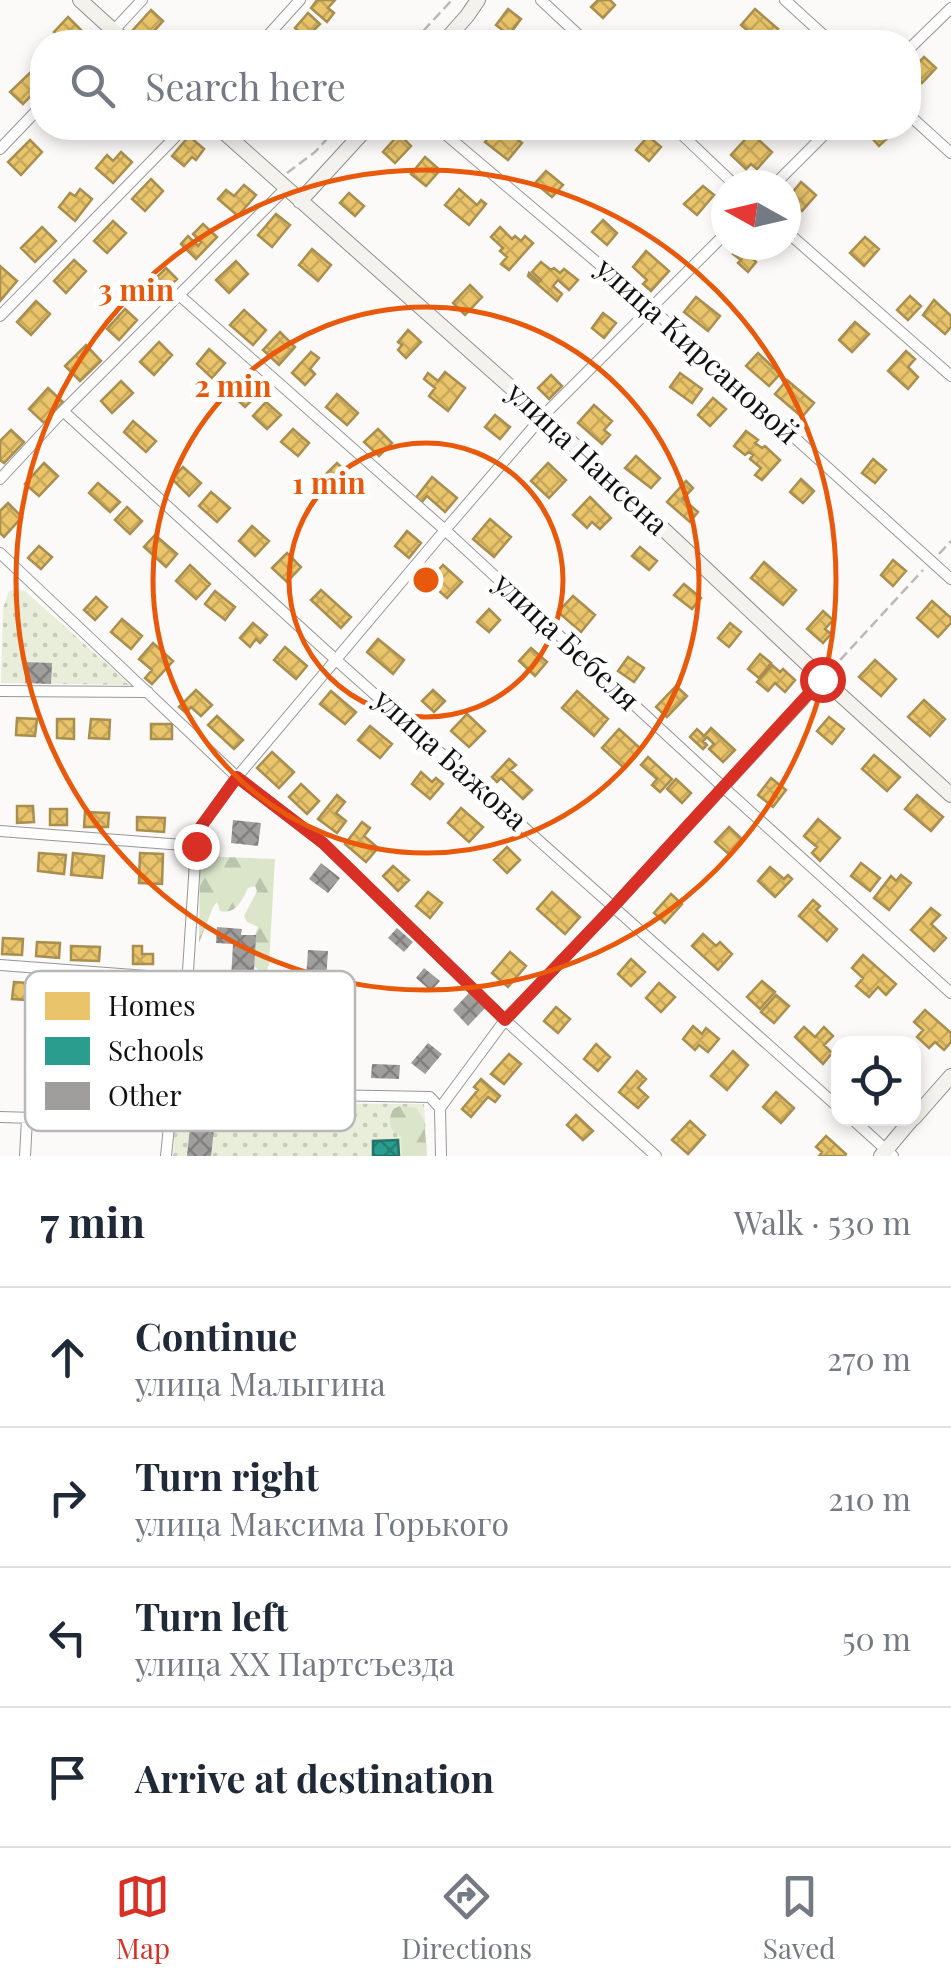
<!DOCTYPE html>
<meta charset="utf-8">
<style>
:root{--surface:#fff;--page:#f6f6f7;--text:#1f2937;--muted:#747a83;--line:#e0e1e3;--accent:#d93025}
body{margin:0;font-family:"Playfair Display",serif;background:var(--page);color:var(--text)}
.controls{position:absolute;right:30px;bottom:30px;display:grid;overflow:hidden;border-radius:20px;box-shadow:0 5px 15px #0003}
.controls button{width:90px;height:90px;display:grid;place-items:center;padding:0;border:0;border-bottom:2px solid var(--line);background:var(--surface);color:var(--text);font:50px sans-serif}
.compass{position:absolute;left:711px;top:170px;width:90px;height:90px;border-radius:50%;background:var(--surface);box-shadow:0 5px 15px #0003;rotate:278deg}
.stop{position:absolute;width:30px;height:30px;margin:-22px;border:8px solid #d93025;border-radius:50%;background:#fff}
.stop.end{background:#d93025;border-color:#fff;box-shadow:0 2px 10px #0008}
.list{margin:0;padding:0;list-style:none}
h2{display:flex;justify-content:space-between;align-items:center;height:130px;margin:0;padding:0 40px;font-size:42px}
h2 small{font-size:32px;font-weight:400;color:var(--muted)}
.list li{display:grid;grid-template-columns:65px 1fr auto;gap:30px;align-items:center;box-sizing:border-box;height:140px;padding:0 40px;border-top:2px solid var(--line)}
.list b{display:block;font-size:38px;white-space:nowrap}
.list p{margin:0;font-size:32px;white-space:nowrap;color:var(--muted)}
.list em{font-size:32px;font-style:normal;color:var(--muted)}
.icon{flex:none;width:55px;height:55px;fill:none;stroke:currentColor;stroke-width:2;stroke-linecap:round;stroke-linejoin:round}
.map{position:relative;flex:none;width:951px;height:1156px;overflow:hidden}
.search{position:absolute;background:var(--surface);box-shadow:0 5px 15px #0003;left:30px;right:30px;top:30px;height:110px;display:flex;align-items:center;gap:25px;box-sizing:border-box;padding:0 35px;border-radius:40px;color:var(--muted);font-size:38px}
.sheet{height:690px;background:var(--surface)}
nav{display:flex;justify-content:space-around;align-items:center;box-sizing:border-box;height:140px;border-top:2px solid var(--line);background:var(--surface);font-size:28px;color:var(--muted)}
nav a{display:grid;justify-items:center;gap:5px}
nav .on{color:var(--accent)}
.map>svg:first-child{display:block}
.grass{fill:url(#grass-dots)}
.forest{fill:url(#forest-firs)}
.homes{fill:url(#homes-cross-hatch);stroke:#a88e4f;stroke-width:2.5}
.schools{fill:url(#schools-cross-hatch);stroke:#227369;stroke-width:2.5}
.building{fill:url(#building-cross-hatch)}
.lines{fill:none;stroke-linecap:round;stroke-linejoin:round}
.street-casing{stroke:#979695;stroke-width:12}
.secondary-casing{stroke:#8d8d8c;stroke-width:16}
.path{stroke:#b9b9b8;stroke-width:2.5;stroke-dasharray:10 5;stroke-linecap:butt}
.street{stroke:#fffefe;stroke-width:10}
.secondary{stroke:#f4f2ed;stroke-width:14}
.route{stroke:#d93025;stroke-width:12}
.ring{fill:none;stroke:#e8590c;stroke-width:5}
.labels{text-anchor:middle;stroke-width:10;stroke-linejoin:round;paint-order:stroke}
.street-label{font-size:30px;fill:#111;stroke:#fff}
.key{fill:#fff;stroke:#b8b8b8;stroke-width:2.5}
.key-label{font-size:28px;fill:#111}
.centre{fill:#e8590c;stroke:#fff;stroke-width:5}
.ring-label{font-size:30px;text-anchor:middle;font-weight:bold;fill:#e8590c;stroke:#fff;stroke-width:10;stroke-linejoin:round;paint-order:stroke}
</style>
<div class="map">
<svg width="951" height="1156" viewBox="0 0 951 1156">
<defs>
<pattern id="grass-dots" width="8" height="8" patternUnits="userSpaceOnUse" patternTransform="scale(2.5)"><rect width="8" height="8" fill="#e8eeda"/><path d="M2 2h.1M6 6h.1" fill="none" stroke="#c6cbba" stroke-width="1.8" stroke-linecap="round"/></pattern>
<pattern id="forest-firs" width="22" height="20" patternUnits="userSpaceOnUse" patternTransform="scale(2.5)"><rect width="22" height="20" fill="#dae5c9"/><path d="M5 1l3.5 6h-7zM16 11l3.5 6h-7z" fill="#bac3ac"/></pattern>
<pattern id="homes-cross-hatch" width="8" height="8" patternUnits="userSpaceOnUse" patternTransform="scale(2.5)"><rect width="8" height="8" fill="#e9c46a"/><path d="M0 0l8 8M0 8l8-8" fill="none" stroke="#c7a75b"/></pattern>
<pattern id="schools-cross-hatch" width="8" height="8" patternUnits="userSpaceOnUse" patternTransform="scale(2.5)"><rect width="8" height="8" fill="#2a9d8f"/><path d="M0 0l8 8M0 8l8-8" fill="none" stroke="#237f73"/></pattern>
<pattern id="building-cross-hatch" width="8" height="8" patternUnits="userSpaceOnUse" patternTransform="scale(2.5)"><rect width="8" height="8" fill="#a09e9c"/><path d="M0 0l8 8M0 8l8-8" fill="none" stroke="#817f7e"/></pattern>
</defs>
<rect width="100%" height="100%" fill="#fcfaf8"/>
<!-- grass -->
<path class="grass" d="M17 589 25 591 130 685 1 683 3 608 9 591Z
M176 1103 424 1104 427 1156H173Z"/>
<!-- forest -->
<path class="forest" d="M200 856 275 859 269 964 267 971 262 973 255 967C254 954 252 939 258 927L247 922 244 916 257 891 255 886 248 888C242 900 236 915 220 911L217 902 213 907 199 943Z
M400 1106 416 1108 424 1120 427 1156H402L401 1136C388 1131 388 1120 393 1109Z"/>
<!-- homes -->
<path class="homes" d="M317 0H335L328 8 334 13 327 22 311 8Z
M598 0H610L615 5 603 18 591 7Z
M508 9 521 19 509 35 496 25Z
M755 9 778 29 767 42H753L743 34 747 30 741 25Z
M151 10 163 21 145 41 133 30Z
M308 13 320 24 306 38 295 28Z
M68 17 89 38 85 42H64L54 32Z
M924 57 936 68 922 83 910 72Z
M34 69 42 77V84L23 104 10 92Z
M496 128H503L522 143 508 160 485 142Z
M863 128H887L893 133 879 146Z
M751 133 772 152 757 169 751 164 746 169 731 155Z
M399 134 411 146 395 163 383 152Z
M189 136 204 149 196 160 192 157 184 166 172 156Z
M648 136 661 147 649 161 636 150Z
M30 140 42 152 21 175 8 162Z
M121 152 132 162 113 183 96 168 107 155 113 161Z
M425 157 440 170 426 186 411 174Z
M546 171 563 185 552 197 535 183Z
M151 179 163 191 145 211 132 199Z
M801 182 816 195 802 211 788 198Z
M244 185 256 195 238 216 218 199 226 190 234 196Z
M703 186 714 195 697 215 684 204Z
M80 189 92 199 75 221 59 207 70 193 75 196Z
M459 189 477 205 481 200 486 204 469 225 445 205Z
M349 193 364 206 355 216 340 203Z
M276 214 290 225 272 247 258 235Z
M603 220 617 233 607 245 592 232Z
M113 221 126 233 107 253 94 241Z
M203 224 217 237 196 259 181 244 188 236 198 246 201 242 193 234Z
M42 227 56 241 35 262 21 248Z
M500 227 512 239 515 236 521 241 525 236 533 243 509 270 501 264 507 257 500 251 503 248 491 237Z
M865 237 879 249 864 266 850 253Z
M741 245H763L752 258 756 262 748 272 738 263 741 260 733 254Z
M312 249 331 265 318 281 299 265Z
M646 251 669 271 651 291 643 284 647 280 633 267Z
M74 260 86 271 66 293 54 281Z
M236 261 248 274 229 293 216 280Z
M541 262 551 270 554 268 560 273 564 269 578 280 569 290 558 280 553 286 562 294 557 301 528 276 529 273 539 282 541 280 532 272Z
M0 266 17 281 0 301Z
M166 268 177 279 156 300 145 289Z
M470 285 482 297 465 315 453 303Z
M910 296 921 306 908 320 897 310Z
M696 297 720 316 708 331 684 312Z
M934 300 951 316V327L945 334 923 315Z
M36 301 50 314 31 335 17 322Z
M125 309 137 320 119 340 107 329Z
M244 310 266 330 253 345 230 325Z
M603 313 616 323 604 338 592 328Z
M855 322 869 334 852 352 839 340Z
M408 330 421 342 406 358 398 350 402 345 398 342Z
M280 332 295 347 279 365 263 350Z
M159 342 172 355 154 375 140 362Z
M86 345 101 361 80 381 65 366Z
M209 349 225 363 212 378 197 364Z
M906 351 915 359 908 367 918 377 908 389 888 371Z
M311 352 319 358 310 369 315 374 305 385 292 373Z
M758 353 780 374 769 386 746 366Z
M445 372 465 388 448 411 429 396 435 388 424 379 428 373 438 381Z
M680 373 702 389 692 403 670 387Z
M551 375 562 386 549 399 538 388Z
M238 379 256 396 245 407 227 390Z
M787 380 814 403 802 417 775 394Z
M121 381 133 393 112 413 101 401Z
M48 388 63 402 44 423 29 409Z
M337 394 358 413 347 425 326 407Z
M713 398 726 409 710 426 698 415Z
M266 402 281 415 267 429 253 416Z
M594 405 612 421 604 430 610 435 602 444 578 423Z
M495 415 510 427 500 439 485 427Z
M133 421 156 441 146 452 124 432Z
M293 429 309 443 298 456 281 442Z
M378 429 392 443 379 456 364 442Z
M11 430 24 442 4 463 0 460V441Z
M746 431 758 440 755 443 762 448 765 446 780 460 762 480 755 475 761 468 750 459 753 455 749 452 745 455 734 446Z
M636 456 660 478 651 488 625 468Z
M873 459 886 470 875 483 862 473Z
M44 463 58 476 39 496 25 484Z
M337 463 351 477 337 492 322 478Z
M548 463 566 480 549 498 531 481Z
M183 467 201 483 189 496 172 479Z
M432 477 457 498 445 512 427 496 421 503 415 499Z
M801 479 814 491 803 503 790 492Z
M686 481 693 488 683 499 698 512 690 522 667 502Z
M98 483 120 502 110 512 89 493Z
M211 492 230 508 217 522 199 506Z
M590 497 611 518 600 529 592 522 587 528 573 515Z
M8 503 22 517 4 537 0 533V511Z
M127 507 142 521 130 534 115 520Z
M490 519 511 537 494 557 473 539Z
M252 526 269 541 255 556 239 541Z
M407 531 421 543 409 558 395 546Z
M155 535 177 554 166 567 144 547Z
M39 546 52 557 41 569 28 558Z
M640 547 657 561 649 570 632 556Z
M287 553 301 567 287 582 272 568Z
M893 560 906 571 893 586 881 575Z
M764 562 796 590 783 605 751 578Z
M190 565 210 584 196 599 176 581Z
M443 565 462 582 447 598 428 581Z
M684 584 701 598 692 609 674 595Z
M321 590 351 617 341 628 311 600Z
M215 591 235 607 225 620 205 604Z
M573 596 595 615 581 632 558 612Z
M96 597 107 607 95 620 84 610Z
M932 601 951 618V623L938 637 917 618Z
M489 609 500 620 489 632 477 622Z
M823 611 833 620 825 629 831 634 823 643 807 629Z
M122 619 142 636 131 649 111 632Z
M253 623 267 635 260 643 256 639 250 647 240 638Z
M730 623 741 632 729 647 718 638Z
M378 639 404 660 393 674 367 652Z
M153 643 173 661 152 684 145 678 152 670 139 659Z
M285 647 307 666 296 679 274 660Z
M531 648 547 662 535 676 519 661Z
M760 654 771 663 759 678 748 669Z
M628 657 644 668 634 682 618 671Z
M875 660 896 679 881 696 859 677Z
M772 665 780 672 783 669 795 680 785 692 775 683 768 691 757 682Z
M676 686 687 696 667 717 656 707Z
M196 690 212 705 201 716 191 707 186 713 179 707Z
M433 690 445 701 434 712 422 701Z
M331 691 356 712 345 724 320 704Z
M577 691 608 719 594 736 562 708Z
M924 700 945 719 930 736 908 717Z
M467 714 485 731 469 747 451 731Z
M217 716 243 740 234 749 208 725Z
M829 717 844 729 832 744 817 731Z
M17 718 37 719 35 736 16 735Z
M57 719H74V739L57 738Z
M91 719 110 720 109 739 89 738Z
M151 724H172V739H151Z
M370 726 392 744 380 758 358 740Z
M711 728 735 750 723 762 709 749 714 744 707 737 703 741 707 745 703 749 690 737 697 729 704 736Z
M619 729 641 749 624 768 602 748Z
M272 752 294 772 279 788 257 768Z
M874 755 900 777 887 791 862 769Z
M648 757 672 779 660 792 652 785 657 779 641 765Z
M509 759 516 765 510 770 532 790 523 799 501 778 497 782 492 777Z
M421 772 432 782 436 778 443 784 430 799 412 784Z
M771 778 786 790 773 807 758 795Z
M676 779 691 793 682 803 667 789Z
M301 784 319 801 307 814 289 797Z
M337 795 345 802 336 813 346 821 337 833 318 819Z
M917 795 943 817 931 831 905 809Z
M17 806H33L34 822 17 823Z
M461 808 483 827 469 842 448 823Z
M50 809H67V825H50Z
M85 812 109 813 108 827H84Z
M137 817 165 818 164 832 137 830Z
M818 819 840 838 820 861 812 853 817 847 804 836Z
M362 822 370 828 364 836 378 848 366 862 345 844Z
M729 827 743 840 730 855 715 842Z
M507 847 520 860 507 873 494 860Z
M39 853 66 855 64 874 38 871Z
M73 853 104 856 102 878 71 875Z
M140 853 163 854 162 884 139 883Z
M861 863 880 878 870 891 851 876Z
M393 866 409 880 398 891 383 876Z
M770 867 784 879 788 875 792 879 775 897 758 881Z
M901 875 911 883 889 910 874 898 891 876 896 881Z
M428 892 442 903 430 918 416 906Z
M552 892 580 917 565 934 537 909Z
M671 894 682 904 665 923 654 913Z
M813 900 820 906 816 910 837 929 827 941 799 916Z
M931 908 940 915 931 924 946 938 934 951 911 930Z
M703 934 716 946 720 942 732 954 718 970 692 946Z
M3 938 23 939 22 955 2 954Z
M37 942 60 943 59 958 36 956Z
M71 946 100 947 99 961 71 960Z
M133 946H142V954H153V964H133Z
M510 952 526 966 508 987 492 973Z
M863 955 896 984 886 995 878 987 869 997 856 986 863 978 852 968Z
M631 959 645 972 631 986 618 974Z
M762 981 775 992 760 1009 747 997Z
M14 982 28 983 26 1000 12 999Z
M659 983 675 997 661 1012 646 998Z
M776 995 789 1006 774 1023 761 1012Z
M556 1007 570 1019 558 1033 544 1021Z
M925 1010 951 1033V1042L944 1050 935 1042 929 1048 917 1037 923 1030 914 1022Z
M693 1026 702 1034 706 1028 719 1039 708 1052 699 1045 695 1050 683 1039Z
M804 1027 815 1037 824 1027 833 1036 824 1045 832 1053 823 1064 795 1037Z
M596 1044 610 1057 598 1071 584 1059Z
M733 1051 748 1065 727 1090 711 1076Z
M509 1054 521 1064 504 1084 491 1074Z
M637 1071 646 1079 638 1088 648 1097 638 1108 619 1092Z
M481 1079 500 1096 495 1102 488 1097 471 1117 462 1109 478 1090 474 1087Z
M776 1092 794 1108 781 1123 763 1107Z
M576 1115 593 1131 583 1140 567 1125Z
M690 1121 705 1135 688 1154 672 1140Z
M826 1136 846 1154 845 1156H819L822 1152 816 1147Z"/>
<!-- schools -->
<path class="schools" d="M398 1140 399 1156H373V1141Z"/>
<!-- building -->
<path class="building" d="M25 662 52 663 51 684 25 683Z
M233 820 261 823 258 846 231 843Z
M321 863 340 878 328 893 309 879Z
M217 927 242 929 241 935H256L252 1009 217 1007 218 995 230 996 233 944 216 943Z
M397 928 413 942 404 952 388 938Z
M308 950 328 951 325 995 305 993Z
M424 968 440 981 431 991 416 978Z
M469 993 485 1008 468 1026 453 1010Z
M428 1043 442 1054 425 1074 411 1063Z
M372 1064 400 1065 399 1079 371 1078Z
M190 1127 214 1129 211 1156H187Z"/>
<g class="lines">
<defs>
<path id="street" d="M541 0 586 42
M785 0 831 42
M103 42 142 0
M262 42 300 0
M908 50 951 8
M908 114 951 153
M438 128 651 308 951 579
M675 128 735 185
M0 149 42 105
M774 185 831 128
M786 231 951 376
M179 295 445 530 722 786 951 993
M0 316 184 128
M63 411 335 659 838 1107
M0 479 63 411 286 188
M0 553 237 777 323 843 505 1020 656 1156
M0 691 148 692
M0 831 196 846
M0 965 187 979
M176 1088 271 1094 430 1097 440 1108
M0 1117 168 1122
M851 1118 893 1156
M25 1156 27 1119
M166 1156 172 1096 181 1080 196 846 200 828 237 777 445 530 543 416 726 233
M441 1156 440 1108 505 1020 614 906 823 679"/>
<path id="secondary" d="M80 0 126 42
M444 42 467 16 478 0
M219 128 543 416 823 679 951 795
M300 201 367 128
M914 1118 951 1076
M881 1156 913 1118"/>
</defs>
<!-- street casing -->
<use href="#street" class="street-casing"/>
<!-- secondary casing -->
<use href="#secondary" class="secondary-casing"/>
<!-- path -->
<path class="path" d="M413 42 452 0
M287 173 315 152 337 128
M939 554 951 541
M830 671 923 570"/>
<!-- street -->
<use href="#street" class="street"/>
<!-- secondary -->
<use href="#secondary" class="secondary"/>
</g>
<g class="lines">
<!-- route -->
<path class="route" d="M196 846 200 828 237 777 323 843 505 1020 614 906 822 679"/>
</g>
<!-- distance rings -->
<g class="ring">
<circle cx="426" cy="580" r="137"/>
<circle cx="426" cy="580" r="273"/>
<circle cx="426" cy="580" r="410"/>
</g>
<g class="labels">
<!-- street labels -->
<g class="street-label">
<text transform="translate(697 351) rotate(42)" y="10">улица Кирсановой</text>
<text transform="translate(587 459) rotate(43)" y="10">улица Нансена</text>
<text transform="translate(566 642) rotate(43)" y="10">улица Бебеля</text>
<text transform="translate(450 760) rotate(42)" y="10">улица Бажова</text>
</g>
</g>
<!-- legend -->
<rect x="25" y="971" width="330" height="160" rx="15" class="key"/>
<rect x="45" y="992" width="45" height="28" fill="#e9c46a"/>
<rect x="45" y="1037" width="45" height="28" fill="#2a9d8f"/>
<rect x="45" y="1082" width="45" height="28" fill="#a09e9c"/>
<g class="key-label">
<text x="108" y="1016">Homes</text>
<text x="108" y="1061">Schools</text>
<text x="108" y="1106">Other</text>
</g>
<circle cx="426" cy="580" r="15" class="centre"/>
<g class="ring-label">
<text x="136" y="301">3 min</text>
<text x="233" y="397">2 min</text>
<text x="329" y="494">1 min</text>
</g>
</svg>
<div class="controls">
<button><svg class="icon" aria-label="locate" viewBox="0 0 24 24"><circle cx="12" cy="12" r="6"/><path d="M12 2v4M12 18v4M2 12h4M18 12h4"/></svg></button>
</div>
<svg class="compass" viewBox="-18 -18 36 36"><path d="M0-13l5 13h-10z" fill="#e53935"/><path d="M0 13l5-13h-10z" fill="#747a83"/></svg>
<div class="stop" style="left:822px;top:679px"></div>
<div class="stop end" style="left:196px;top:846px"></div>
<div class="search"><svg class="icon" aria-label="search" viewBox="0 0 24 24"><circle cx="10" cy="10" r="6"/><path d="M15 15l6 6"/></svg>Search here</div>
</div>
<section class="sheet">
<h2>7 min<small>Walk · 530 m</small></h2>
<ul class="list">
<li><svg class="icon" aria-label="ahead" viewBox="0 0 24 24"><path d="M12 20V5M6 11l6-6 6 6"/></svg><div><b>Continue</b><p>улица Малыгина</p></div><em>270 m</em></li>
<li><svg class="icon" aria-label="right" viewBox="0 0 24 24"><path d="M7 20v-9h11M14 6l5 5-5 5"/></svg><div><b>Turn right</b><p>улица Максима Горького</p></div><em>210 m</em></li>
<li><svg class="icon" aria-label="left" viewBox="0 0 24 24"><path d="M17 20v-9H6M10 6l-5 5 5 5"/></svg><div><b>Turn left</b><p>улица XX Партсъезда</p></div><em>50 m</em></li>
<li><svg class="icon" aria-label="arrive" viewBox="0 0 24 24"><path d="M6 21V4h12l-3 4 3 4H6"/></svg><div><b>Arrive at destination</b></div></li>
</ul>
</section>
<nav>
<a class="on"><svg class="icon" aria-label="map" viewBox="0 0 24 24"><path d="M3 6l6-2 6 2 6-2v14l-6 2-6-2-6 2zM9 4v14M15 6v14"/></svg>Map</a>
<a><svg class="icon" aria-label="directions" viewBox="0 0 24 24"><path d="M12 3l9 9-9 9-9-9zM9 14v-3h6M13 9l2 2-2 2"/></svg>Directions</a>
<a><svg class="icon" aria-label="saved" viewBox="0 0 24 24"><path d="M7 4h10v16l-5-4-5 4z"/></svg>Saved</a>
</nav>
